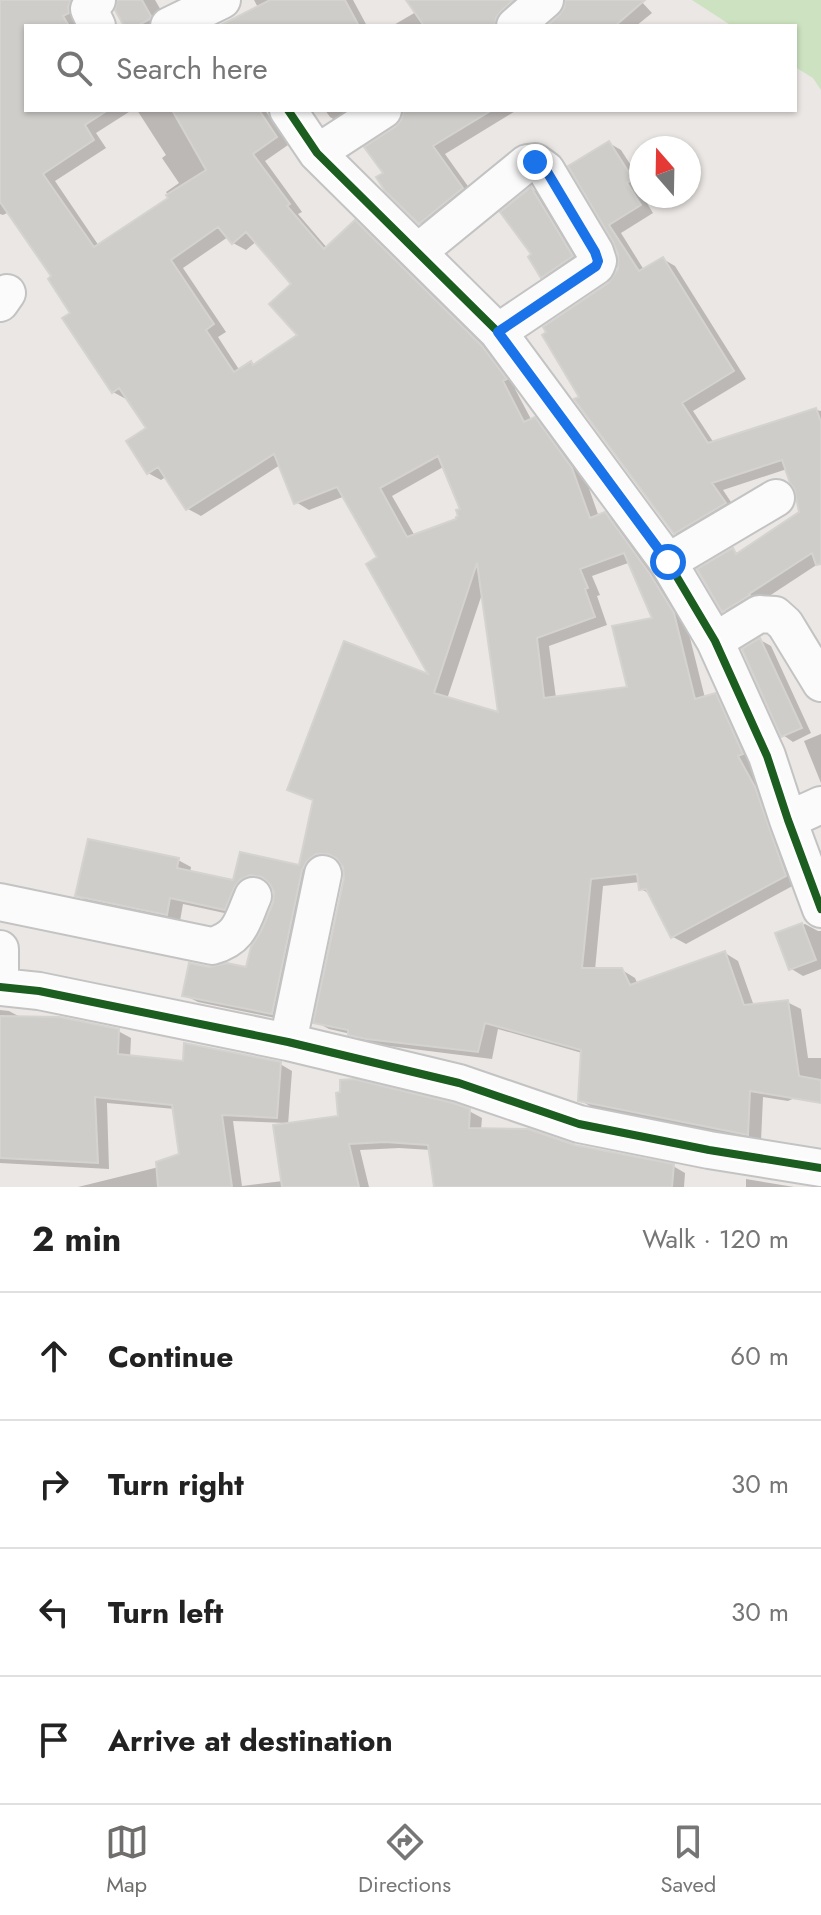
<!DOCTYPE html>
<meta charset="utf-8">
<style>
:root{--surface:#fff;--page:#f2f2f2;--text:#222;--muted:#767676;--line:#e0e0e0;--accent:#6f6e6d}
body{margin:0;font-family:Jost,sans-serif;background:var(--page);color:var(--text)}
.compass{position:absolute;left:629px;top:136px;width:72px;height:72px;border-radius:50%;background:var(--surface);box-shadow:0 2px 6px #0004;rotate:340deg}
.stop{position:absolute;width:24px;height:24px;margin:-18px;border:6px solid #1a73e8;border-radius:50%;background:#fff}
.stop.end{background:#1a73e8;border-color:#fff;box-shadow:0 2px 8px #0008}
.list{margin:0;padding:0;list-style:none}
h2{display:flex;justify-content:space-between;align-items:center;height:104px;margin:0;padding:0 32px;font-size:34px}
h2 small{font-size:26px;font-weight:400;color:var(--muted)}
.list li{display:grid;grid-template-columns:52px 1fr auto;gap:24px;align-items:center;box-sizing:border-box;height:128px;padding:0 32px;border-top:2px solid var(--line)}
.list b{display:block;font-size:30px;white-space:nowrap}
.list em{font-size:26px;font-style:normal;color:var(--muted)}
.icon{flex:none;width:44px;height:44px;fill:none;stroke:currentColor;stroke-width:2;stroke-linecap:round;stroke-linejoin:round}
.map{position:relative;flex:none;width:821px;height:1187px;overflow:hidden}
.search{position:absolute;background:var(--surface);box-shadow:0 2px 6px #0004;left:24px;right:24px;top:24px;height:88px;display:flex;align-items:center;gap:20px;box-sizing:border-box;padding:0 28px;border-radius:0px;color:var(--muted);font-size:30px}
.sheet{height:616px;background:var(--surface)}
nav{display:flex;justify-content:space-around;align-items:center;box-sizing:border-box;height:112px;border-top:2px solid var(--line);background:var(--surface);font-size:22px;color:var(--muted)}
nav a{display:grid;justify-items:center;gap:4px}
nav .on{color:var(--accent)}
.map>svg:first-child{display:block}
.green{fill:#cde2c0}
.shadow{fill:#0003;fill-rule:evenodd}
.building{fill:#cfcdca;stroke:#d5d3d0;stroke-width:2;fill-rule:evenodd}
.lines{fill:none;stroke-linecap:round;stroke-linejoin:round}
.minor-casing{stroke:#c4c3c3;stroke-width:40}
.minor{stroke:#fcfbfb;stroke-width:36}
.cycleway-casing{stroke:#fff;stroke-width:13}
.cycleway{stroke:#1b5e20;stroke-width:8}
.route{stroke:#1a73e8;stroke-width:10}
</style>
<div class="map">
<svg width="821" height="1187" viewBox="0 0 821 1187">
<rect width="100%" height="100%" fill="#eae7e4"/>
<!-- green -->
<path class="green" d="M692 0H821V90L813 78 795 67V26H732Z"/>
<!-- shadow -->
<path class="shadow" d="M0 0H88L82 20 75 24 76 26H26V110H132L96 133 106 148 55 181 99 246 171 199 166 192 179 183 162 158 166 155 137 110H265L288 145 265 161 302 212 298 214 328 249 355 223 369 230 495 356 518 387 515 389 532 421 535 419 548 427 585 477 599 517 605 515 618 522 663 583 686 622 705 698 715 695 729 703 755 762 750 764 768 796 798 883 686 944 673 937 650 894 641 889 640 882 603 886 595 970H622L635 978 638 985 725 953 738 961 754 1006 787 1002 801 1009 808 1058H821V1086L788 1101 763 1097 761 1141 593 1108 580 1100 582 1053 498 1029 492 1059 381 1045 363 1041 351 1034 329 1029 316 1022 346 878 345 866 340 860 330 861 285 1020 198 1002 184 995 209 969H248L275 904 276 892 272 883 264 882 253 887 238 916 183 904 180 921 90 903 77 895 178 860 191 867 190 873 235 882 241 854 300 867 315 801 289 789 433 678 380 558 345 496 309 510 296 502 280 465 201 516 188 509 167 476 161 480 148 473V429L128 398 126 399 113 392 54 277 9 212 3 215 0 214ZM228 237 233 243 246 250 257 241 293 284 300 335 255 366 251 363 240 371 218 337 226 332 183 268ZM445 466 462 510 459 520 415 536 392 496ZM631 562 655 620 629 689 556 698 549 646 607 625 597 596 600 595 592 576ZM483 591 501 715 447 699Z
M119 0H155L162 12 163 26H127Z
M254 0H353L367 26H268Z
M408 0H534L508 26H392L416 12Z
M567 0H640L652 13 636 26H550L560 17Z
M325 110H364L343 125 330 117Z
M406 110H517L445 154 475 196 433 230 420 223 385 173 396 129 404 120Z
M609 143 621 150 641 181V189L639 190 653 213 621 233 644 270 663 259 675 266 746 379 693 411 714 443 816 410 821 411V562L736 618 724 610 733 550 739 554 801 513 796 487 787 469 723 490 737 511 688 540 675 533 609 285 619 269 620 254 571 167Z
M532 189 542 195 582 262 553 282 542 276 534 255Z
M760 640 771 646 811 733 793 742 783 735Z
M821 734V783L804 741Z
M805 924 818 931H821V969L803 976 790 968 777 934Z
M0 1010 9 1011 22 1018 118 1031 131 1038 130 1058 185 1063 280 1064 292 1071 288 1125 469 1111 482 1118 481 1130 673 1166 685 1173 684 1187H436L431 1150 399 1148 360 1150 369 1187H78L159 1167 181 1155 175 1109 107 1103 109 1169 0 1163ZM233 1121 287 1123 283 1181 242 1186Z
M746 1179 794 1187H746Z"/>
<!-- building -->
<path class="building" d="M0 0H71L68 7 69 13 63 16 69 26H26V110H108L85 125 94 140 43 174 94 247 168 198 166 195 206 170 172 110H259L277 137 253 154 290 204 287 206 324 249 355 220 482 346 507 379 503 381 524 422 535 417 572 468 590 518 605 512 650 574 674 613 695 699 716 693 743 754 738 756 755 787 786 876 671 938 646 889 639 890 637 874 591 879 582 968H622L630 985 725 951 744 1005 788 1000 799 1076 821 1080V1103L750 1091 748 1135 578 1101 581 1050 485 1023 478 1052 366 1039 348 1035V1030L313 1023 344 878 343 867 336 858 328 854H316L307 861 302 870 272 1014 182 996 189 963 209 967 227 963 246 967 251 947 261 931 273 903 274 892 270 884 262 877 250 875 240 880 234 888 225 910 170 898 167 915 75 896 88 839 179 858 177 868 233 880 240 852 299 865 313 800 287 790 344 641 428 674 366 564 377 557 337 487 294 504 274 454 186 510 158 467 147 474 126 441 146 428 119 388 112 393 62 318 70 313 48 279 51 276 0 202ZM218 227 232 244 246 232 291 284 269 304 297 335 253 365 251 361 234 372 206 330 214 324 171 260ZM438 456 460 509 456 510 458 516 456 517V519L407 537 380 488ZM624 553 652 618 612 626 627 687 544 698 537 638 595 617 585 589 588 588 580 569ZM477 563 498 712 434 693Z
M117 0H142L151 16 150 19 137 26H124L115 10Z
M270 0H345L359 26H219Z
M406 0H513L501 11 496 18 495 26H424Z
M565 0H645L615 26H547L559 15 564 8Z
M404 110H492L433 146 463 188 419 224 385 191 376 177 383 173 364 147 395 127 401 120Z
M609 141 633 179 627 183 641 205 609 225 639 271 663 257 734 371 682 403 708 443 816 408 821 422V564L816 565 812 553 749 594 750 595 722 612 697 569 733 548 736 554 799 512 794 488 790 483 782 460 712 483 726 503 674 534 574 399 579 397 542 335 546 332 543 327 608 283 618 269V254L613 242 568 166Z
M531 187 573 256 541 278 528 257 531 254 500 212Z
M760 638 802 728 781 737 742 649Z
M802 923 816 960 789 970 775 933Z
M0 1016 60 1017 119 1029 118 1054 183 1061 184 1043 281 1062 277 1118 222 1115 232 1187H158L156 1162 179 1154 172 1105 95 1097 98 1163 0 1158Z
M354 1079 453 1103 470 1109 469 1128 528 1129 575 1145 674 1164 672 1187H434L428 1145 385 1142 349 1144 359 1187H282L273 1125 338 1116 336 1093 340 1092V1080Z"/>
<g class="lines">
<defs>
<path id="minor" d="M97 0 89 9 97 26
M169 26 222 0
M515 26 545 0
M288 110 317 153 498 332 668 562 715 641 767 756 788 820 821 909
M317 153 383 110
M418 252 527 163 535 162 546 170 595 252 598 261 596 266 498 332
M0 303 7 293
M668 562 776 498
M715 641 759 614 775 615 785 624 821 683
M788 820 821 805
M0 902 212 946C241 938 242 921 253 896
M0 949V976
M0 987 39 991 288 1042 459 1083 579 1124 709 1150 821 1168
M288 1042 323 874"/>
</defs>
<!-- minor casing -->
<use href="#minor" class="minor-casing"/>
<!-- minor -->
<use href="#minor" class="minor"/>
<defs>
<path id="cycleway" d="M288 110 317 153 498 332 668 562 715 641 767 756 788 820 821 909
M0 987 39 991 288 1042 459 1083 579 1124 709 1150 821 1168"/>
</defs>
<!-- cycleway casing -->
<use href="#cycleway" class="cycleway-casing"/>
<!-- cycleway -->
<use href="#cycleway" class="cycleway"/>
</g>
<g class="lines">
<!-- route -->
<path class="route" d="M535 162 546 170 595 252 598 261 596 266 498 332 668 562"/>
</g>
</svg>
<svg class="compass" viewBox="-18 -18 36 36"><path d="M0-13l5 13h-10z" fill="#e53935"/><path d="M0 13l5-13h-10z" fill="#767676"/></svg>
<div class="stop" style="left:668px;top:562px"></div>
<div class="stop end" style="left:535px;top:162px"></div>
<div class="search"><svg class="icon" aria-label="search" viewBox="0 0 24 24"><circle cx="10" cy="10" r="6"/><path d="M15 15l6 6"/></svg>Search here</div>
</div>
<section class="sheet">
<h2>2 min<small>Walk · 120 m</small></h2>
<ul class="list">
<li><svg class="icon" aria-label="ahead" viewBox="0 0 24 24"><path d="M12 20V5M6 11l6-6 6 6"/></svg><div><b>Continue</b></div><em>60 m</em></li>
<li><svg class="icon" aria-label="right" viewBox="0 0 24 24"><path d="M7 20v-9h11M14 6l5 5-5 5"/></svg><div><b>Turn right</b></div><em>30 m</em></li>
<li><svg class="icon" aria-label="left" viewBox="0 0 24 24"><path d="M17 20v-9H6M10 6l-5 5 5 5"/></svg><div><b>Turn left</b></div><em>30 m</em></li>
<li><svg class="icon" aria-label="arrive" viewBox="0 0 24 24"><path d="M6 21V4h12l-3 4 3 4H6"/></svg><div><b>Arrive at destination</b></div></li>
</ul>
</section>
<nav>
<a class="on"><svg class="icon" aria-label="map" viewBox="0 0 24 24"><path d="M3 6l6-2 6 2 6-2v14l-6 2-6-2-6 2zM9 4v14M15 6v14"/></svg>Map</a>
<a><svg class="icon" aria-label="directions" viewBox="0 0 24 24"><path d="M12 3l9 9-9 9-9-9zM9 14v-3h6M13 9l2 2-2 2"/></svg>Directions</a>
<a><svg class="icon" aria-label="saved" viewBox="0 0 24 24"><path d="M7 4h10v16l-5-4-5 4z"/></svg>Saved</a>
</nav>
